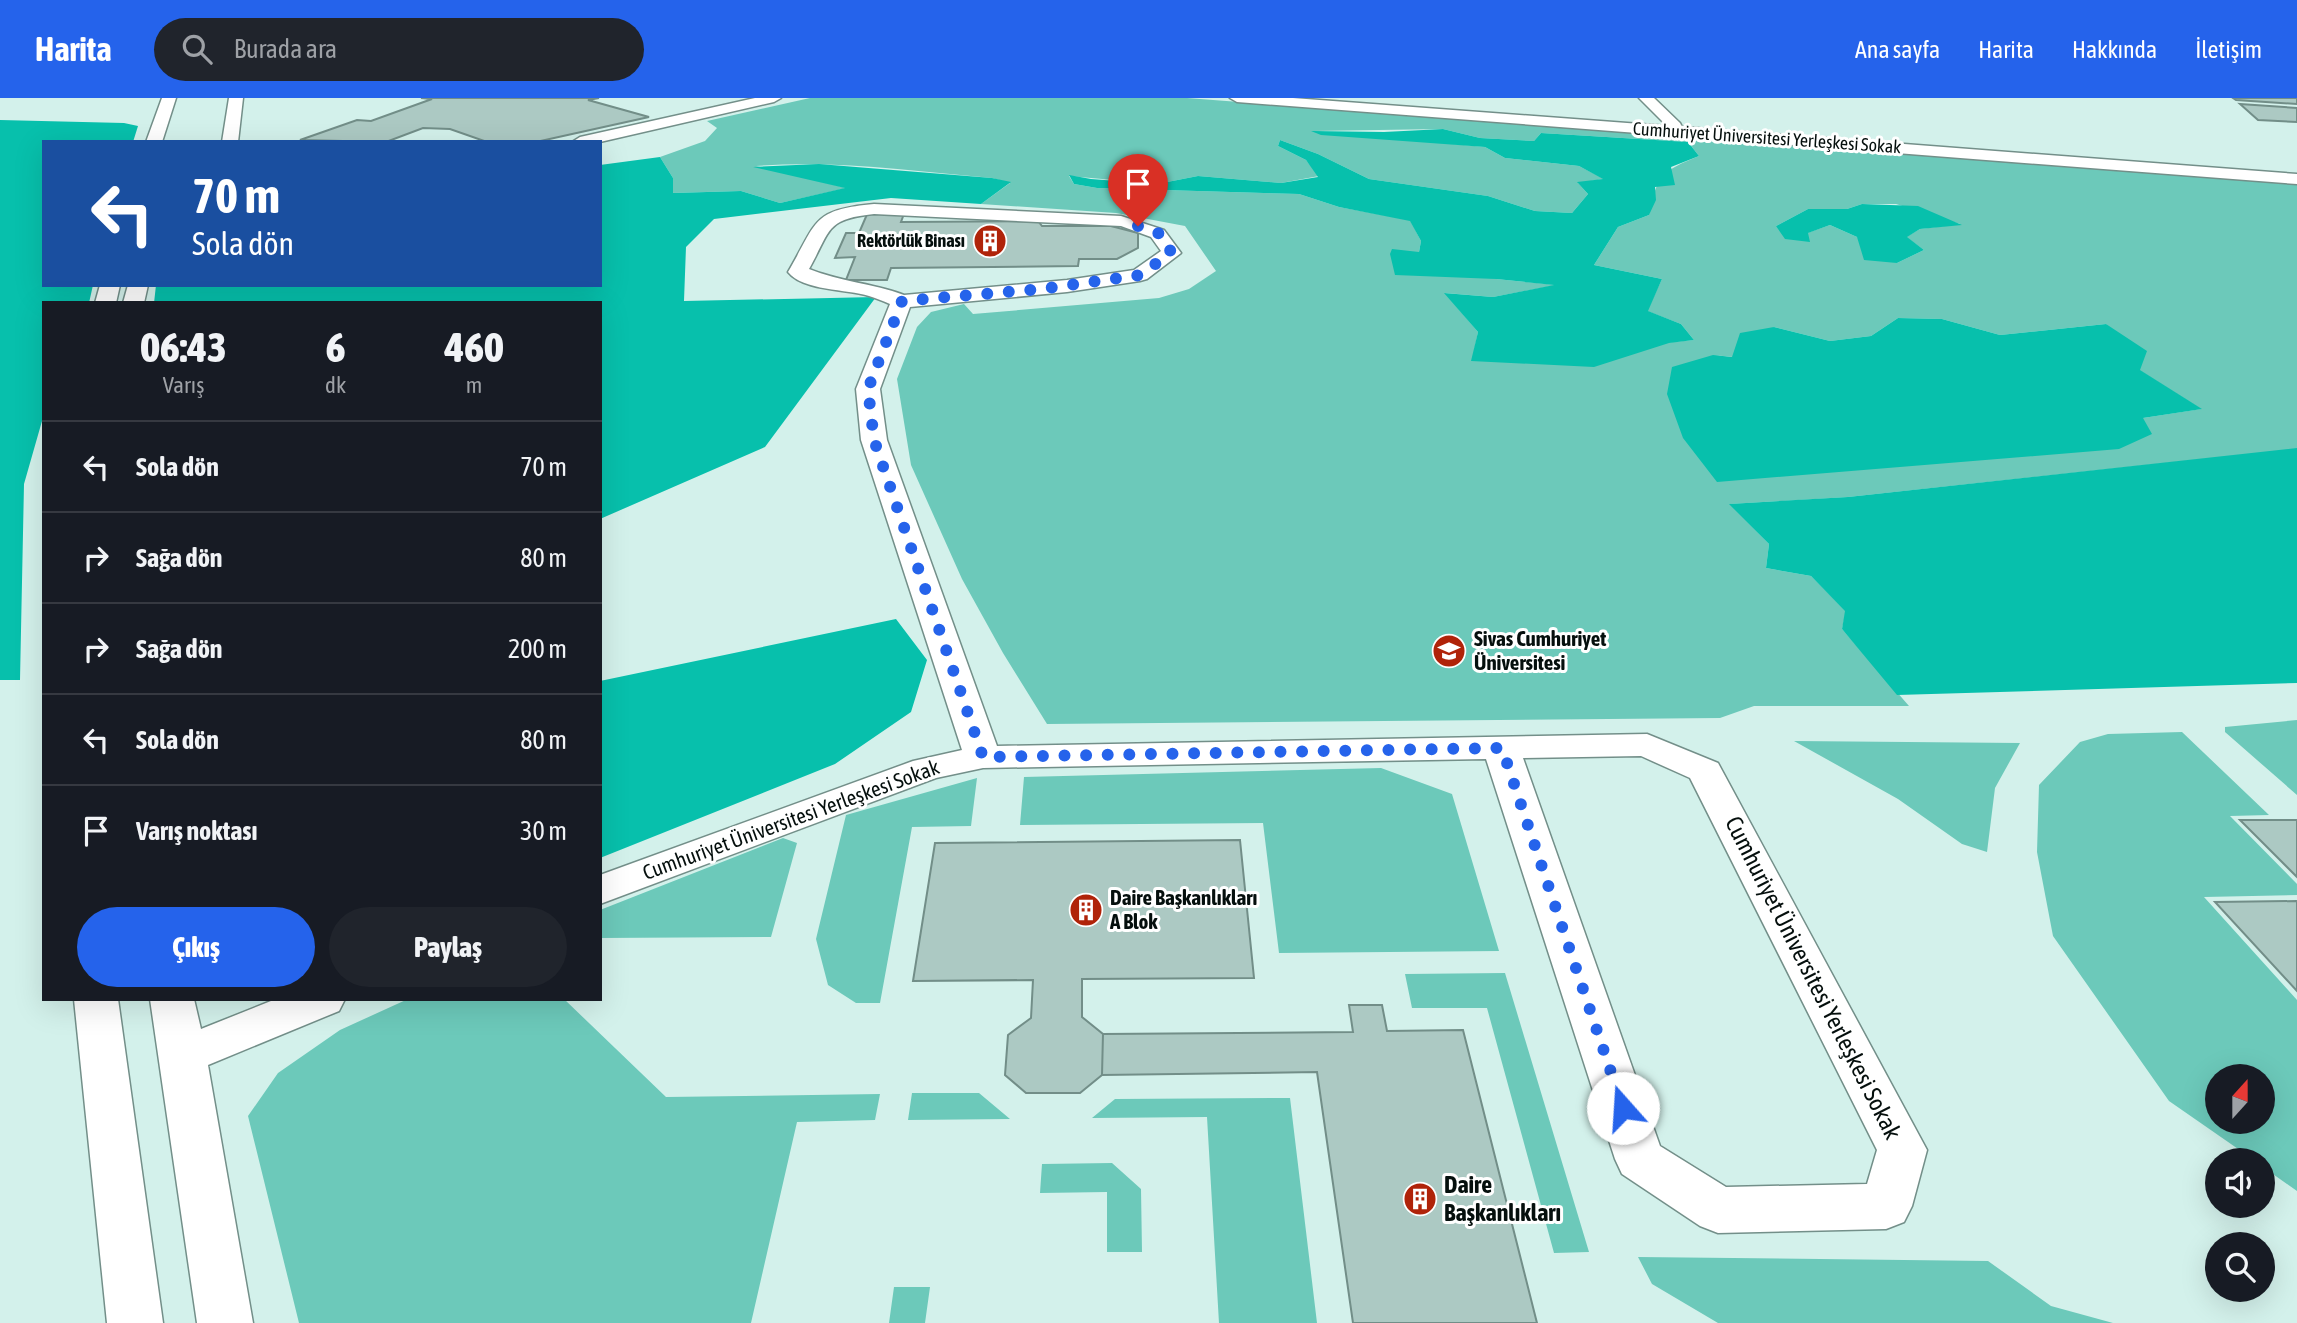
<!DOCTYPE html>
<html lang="tr">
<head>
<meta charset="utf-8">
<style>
	body { margin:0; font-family:"Asap Condensed",sans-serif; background:#20242c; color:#f1f3f6; height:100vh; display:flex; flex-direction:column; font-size:26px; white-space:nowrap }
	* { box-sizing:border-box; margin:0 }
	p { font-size:23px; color:#9ea1a6 }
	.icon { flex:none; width:38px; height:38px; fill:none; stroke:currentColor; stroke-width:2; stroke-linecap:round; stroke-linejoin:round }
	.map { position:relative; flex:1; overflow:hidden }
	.details { position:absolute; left:42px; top:203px; width:560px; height:700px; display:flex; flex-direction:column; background:#171b24; border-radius:0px; box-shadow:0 7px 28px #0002 }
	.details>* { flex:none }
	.banner { position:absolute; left:42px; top:42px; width:560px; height:147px; border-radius:0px; box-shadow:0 7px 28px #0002; background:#1a4fa0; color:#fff; overflow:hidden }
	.needle { width:46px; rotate:21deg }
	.tools { position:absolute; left:2205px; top:966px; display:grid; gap:14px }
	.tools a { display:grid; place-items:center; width:70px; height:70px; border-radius:50%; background:#171b24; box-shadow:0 7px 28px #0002; font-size:35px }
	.pin { position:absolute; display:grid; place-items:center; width:60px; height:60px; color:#fff; margin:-72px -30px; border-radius:50% 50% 50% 0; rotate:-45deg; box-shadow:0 0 7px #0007 }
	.pin .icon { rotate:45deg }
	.me { position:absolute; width:77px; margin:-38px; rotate:341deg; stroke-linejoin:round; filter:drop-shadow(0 0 5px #0008) }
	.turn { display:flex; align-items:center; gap:24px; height:147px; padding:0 35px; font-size:32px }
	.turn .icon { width:91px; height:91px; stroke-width:2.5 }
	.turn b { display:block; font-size:49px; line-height:60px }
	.eta { display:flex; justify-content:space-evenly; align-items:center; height:119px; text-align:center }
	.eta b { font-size:42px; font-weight:800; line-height:49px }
	.button { display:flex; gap:14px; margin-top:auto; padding:14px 35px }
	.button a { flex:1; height:80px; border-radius:42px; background:#2563eb; color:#fff; font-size:28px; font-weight:800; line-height:80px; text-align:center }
	.button a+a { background:#20242c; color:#f1f3f6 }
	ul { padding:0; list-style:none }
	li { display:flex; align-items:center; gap:21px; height:91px; padding:0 35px; border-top:2px solid #363941 }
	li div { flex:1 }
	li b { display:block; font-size:26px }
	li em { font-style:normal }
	header { display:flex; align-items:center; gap:42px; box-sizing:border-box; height:98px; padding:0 35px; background:#2563eb; color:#fff }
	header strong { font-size:33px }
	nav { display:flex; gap:38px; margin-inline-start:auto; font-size:24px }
	.search { width:490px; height:63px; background:#20242c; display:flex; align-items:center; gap:18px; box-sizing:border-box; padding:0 24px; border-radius:38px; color:#9ea1a6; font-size:26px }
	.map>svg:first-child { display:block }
	.green { fill:#6cc9ba; fill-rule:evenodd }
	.forest { fill:#07c0ac }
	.building { fill:#acc9c3; stroke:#728e88; stroke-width:2 }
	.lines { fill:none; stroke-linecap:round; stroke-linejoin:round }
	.street-casing { stroke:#738f89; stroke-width:3 }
	.street { fill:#fff; fill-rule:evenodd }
	.route { stroke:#2563eb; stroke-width:12; stroke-dasharray:0 21.6 }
	.labels { text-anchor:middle; stroke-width:6; stroke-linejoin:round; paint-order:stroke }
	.far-street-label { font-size:18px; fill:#050f0d; stroke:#fff }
	.far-poi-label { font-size:18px; font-weight:bold; fill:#050f0d; stroke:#fff; text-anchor:end }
	.poi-label { font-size:21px; font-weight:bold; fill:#050f0d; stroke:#fff; text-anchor:start }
	.street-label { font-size:21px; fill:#050f0d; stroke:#fff }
	.near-street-label { font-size:24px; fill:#050f0d; stroke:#fff }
	.near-poi-label { font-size:24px; font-weight:bold; fill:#050f0d; stroke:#fff; text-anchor:start }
</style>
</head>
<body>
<header>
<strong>Harita</strong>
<div class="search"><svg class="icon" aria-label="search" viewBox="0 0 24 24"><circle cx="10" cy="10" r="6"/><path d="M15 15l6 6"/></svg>Burada ara</div>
<nav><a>Ana sayfa</a><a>Harita</a><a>Hakkında</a><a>İletişim</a></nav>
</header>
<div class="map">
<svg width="2297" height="1225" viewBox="0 0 2297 1225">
	<rect width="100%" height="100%" fill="#d3f1eb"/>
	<path class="green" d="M810 0H1187L2297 86V351L1848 399 1730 406 1769 446 1766 470 1811 478 1846 513 1842 531 1909 608H1754L1720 620 1047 626 1003 555 962 481 911 367 897 281 917 229 931 214 964 206 973 216 1159 200 1189 191 1216 173 1185 128 1116 115 981 106 1010 85 992 80C913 73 834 62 756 68L847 90 780 105 741 93 672 95 673 80 660 59 705 43 717 30 707 23ZM1443 31 1480 40 1534 43 1541 35 1688 44 1699 58C1662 73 1657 77 1649 117L1618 129 1594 167 1662 181 1647 213 1681 226 1694 242 1472 263 1478 234 1445 195 1493 199 1557 187 1496 181 1419 154 1421 143 1410 122 1339 109 1299 96 1097 90 1074 86 1069 78 1157 86 1198 78 1281 85 1319 78 1306 62 1278 48 1280 42 1318 56 1369 81 1488 98 1535 113 1572 115 1588 96 1578 85 1604 81 1579 68 1505 60 1485 49 1314 33ZM1862 106H1896L1960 126 1920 131 1906 139 1924 152 1897 165 1857 139 1830 127 1807 135 1776 128 1808 111H1847ZM1898 220 1942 221 2000 237 2106 226 2139 272 2201 311 2143 320 1713 257 1733 259 1774 229 1830 243 1871 238Z
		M2297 622V697L2225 634V629Z
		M2182 634 2269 717 2230 718 2297 786V797L2204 799 2297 902V1093L2263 1069V1062H2254L2169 1003 2053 838 2037 754 2039 687 2080 644 2108 636ZM2217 978H2263V1024H2217Z
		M1794 643 2020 645 1995 690 1987 754 1962 746 1898 701Z
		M1381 670 1452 696 1499 853 1279 855 1263 725 1020 727 1024 679Z
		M977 680 971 728 912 729 880 905H856L828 887 816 841 846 717Z
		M783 740 797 745 771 839 600 840V812Z
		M1505 875 1589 1154 1554 1155 1487 910H1412L1405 876Z
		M408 901H564L666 999 880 996 875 1022 797 1024 751 1225H299L248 1018 278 975 340 932Z
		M912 995H979L1010 1021 908 1022Z
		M1290 1000 1317 1225H1219L1207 1019 1092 1020 1115 1001Z
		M1112 1065 1141 1091 1142 1154H1107V1094L1040 1095 1042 1066Z
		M1638 1159 1988 1163 2051 1208 2113 1225H1718L1652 1186Z
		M894 1189H930L925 1225H889Z"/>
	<path class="forest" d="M0 22 124 25 138 28 133 44H44V187H93L89 205H44V316L24 386 20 582H0Z
		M1443 31 1480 40 1534 43 1541 35 1688 44 1699 58 1671 69 1675 87 1655 89 1656 102 1649 117 1618 129 1594 167 1662 181 1648 213 1681 226 1694 242 1669 245 1594 269 1471 263 1478 234 1444 195 1493 199 1554 187 1496 181 1395 177 1390 156 1392 151 1419 154 1421 143 1410 123 1339 109 1299 96 1097 90 1074 86 1069 77 1091 81 1157 86 1198 78 1281 85 1318 79 1306 62 1278 48 1280 42 1318 56 1369 81 1488 98 1535 113 1572 115 1588 96 1577 84 1603 81 1579 68 1505 60 1485 49 1321 37 1311 33 1384 34Z
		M660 59 673 80V95L741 93 780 105 845 90 753 69 819 66 992 80 1011 84 981 106 891 100 714 121 686 149 684 203 876 199 765 349 600 421V205H154L156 187H600V67Z
		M1862 106 1918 108 1962 127 1920 131 1907 139 1924 152 1897 165 1864 162 1857 139 1830 127 1808 135 1810 144 1785 141 1776 128 1808 111H1847Z
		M1898 220 1942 221 2000 237 2106 226 2147 253 2140 272 2202 311 2143 320 2152 336 2119 351 1717 384 1683 340 1667 296 1672 269 1713 257 1732 259 1740 235 1774 229 1830 243 1871 238Z
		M2297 350V585L1897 597 1842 531 1845 513 1811 478 1766 470 1769 446 1729 406 1848 399Z
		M896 521 927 562 911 614 835 666 600 760V583Z"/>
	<path class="building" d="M421 0H599L588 2 649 19 536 44H487L450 31 423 30 386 44 300 42 357 22 371 23 432 1Z
		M2233 0H2297V6L2236 2Z
		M2240 6 2297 10V24L2258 22Z
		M905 113 901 124 1038 123 1042 128H1111L1138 135V150L1117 161H1079L1078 168 891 170 887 182H846L855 159 835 160 846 135H859L868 114Z
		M2240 722H2297V779Z
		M1240 742 1254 880 1082 881V919L1103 936 1102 977 1080 995H1026L1005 977 1008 937 1031 920 1033 882 913 883 935 745Z
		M2297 803V893L2215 804Z
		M1349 907H1382L1387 933 1463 932 1537 1225H1353L1317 974 1102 977 1103 936 1353 934Z"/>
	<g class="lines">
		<defs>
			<path id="street" d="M162 0H176L162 44H146Z
				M229 0H243L238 44H222Z
				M755 0H781L774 4 600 44H572L580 39Z
				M1230 0H1293L1667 28 1639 0H1654L1680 25 1682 29 2297 76V86L1237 4Z
				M874 106 1121 118 1164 132 1181 155 1147 181 1140 183 1067 194 910 209 880 291 887 342 997 648 1647 636 1718 665 1927 1052 1912 1108 1904 1124 1886 1131 1718 1135 1700 1128 1622 1076 1615 1061 1486 661 983 670 936 680 600 806V777L913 663 962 652 861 342 856 291 890 206C883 203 876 200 869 198 847 191 803 193 788 174 818 123 811 112 874 106ZM874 116 1121 128 1151 139 1161 153 1134 172 1067 182 904 197C873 185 840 184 809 171 831 132 825 121 874 116ZM1641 658 1690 680 1877 1052 1867 1086 1726 1089 1660 1048 1523 660Z
				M100 187H120L116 205H95Z
				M128 187H148L144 205H123Z
				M74 901H118L163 1225H107Z
				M150 901H194L201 931 276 901H345L339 913 208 967 253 1225H197Z"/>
		</defs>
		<use href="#street" class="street-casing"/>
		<use href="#street" class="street"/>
	</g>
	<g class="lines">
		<path class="route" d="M1138 128C1157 132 1165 136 1171 155L1140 177 1041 191 902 203 868 291 874 342 983 659 1502 650 1623 1010"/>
	</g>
	<defs>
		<symbol id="building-disc" viewBox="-11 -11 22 22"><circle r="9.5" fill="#b02309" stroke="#fff"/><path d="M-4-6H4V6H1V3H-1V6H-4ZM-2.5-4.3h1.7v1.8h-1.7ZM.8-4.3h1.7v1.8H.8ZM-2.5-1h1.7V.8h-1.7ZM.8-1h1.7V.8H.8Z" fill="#fff"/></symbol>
		<symbol id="university-disc" viewBox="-11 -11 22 22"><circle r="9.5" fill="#b02309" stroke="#fff"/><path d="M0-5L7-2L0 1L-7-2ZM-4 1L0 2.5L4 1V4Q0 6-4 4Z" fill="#fff"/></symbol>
	</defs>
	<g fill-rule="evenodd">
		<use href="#building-disc" x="971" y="124" width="38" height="38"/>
		<use href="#university-disc" x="1430" y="534" width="38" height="38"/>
		<use href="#building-disc" x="1067" y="793" width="38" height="38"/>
		<use href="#building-disc" x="1401" y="1082" width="38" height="38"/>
	</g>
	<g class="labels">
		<g class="far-street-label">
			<text transform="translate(1767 40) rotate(4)" y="6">Cumhuriyet Üniversitesi Yerleşkesi Sokak</text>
		</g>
		<g class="far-poi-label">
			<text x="965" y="149">Rektörlük Binası</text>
		</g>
		<g class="poi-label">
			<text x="1474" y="548">Sivas Cumhuriyet<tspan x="1474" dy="24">Üniversitesi</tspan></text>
			<text x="1110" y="807">Daire Başkanlıkları<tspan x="1110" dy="24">A Blok</tspan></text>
		</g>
		<g class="street-label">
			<text transform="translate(791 722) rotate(-20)" y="7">Cumhuriyet Üniversitesi Yerleşkesi Sokak</text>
		</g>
		<g class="near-street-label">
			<text transform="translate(1813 880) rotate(63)" y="8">Cumhuriyet Üniversitesi Yerleşkesi Sokak</text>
		</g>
		<g class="near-poi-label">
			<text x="1444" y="1095">Daire<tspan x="1444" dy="28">Başkanlıkları</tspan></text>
		</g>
	</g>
</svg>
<div class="tools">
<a><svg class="needle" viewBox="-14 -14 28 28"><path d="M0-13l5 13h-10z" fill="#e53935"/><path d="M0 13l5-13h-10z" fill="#9ea1a6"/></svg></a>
<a><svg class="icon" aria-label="sound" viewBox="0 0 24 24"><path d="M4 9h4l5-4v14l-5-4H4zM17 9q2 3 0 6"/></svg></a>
<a><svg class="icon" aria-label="search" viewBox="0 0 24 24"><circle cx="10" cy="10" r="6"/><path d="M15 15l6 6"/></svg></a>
</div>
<div class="pin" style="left:1138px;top:128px;background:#d93025"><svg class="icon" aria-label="arrive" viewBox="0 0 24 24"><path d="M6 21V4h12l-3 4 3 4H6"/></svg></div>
<svg class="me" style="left:1623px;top:1010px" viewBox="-20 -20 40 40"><circle r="19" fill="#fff"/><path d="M0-13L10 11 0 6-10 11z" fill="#2563eb"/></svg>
<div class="banner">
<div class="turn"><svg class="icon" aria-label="left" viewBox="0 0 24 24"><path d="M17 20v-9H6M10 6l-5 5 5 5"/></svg><div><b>70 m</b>Sola dön</div></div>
</div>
<section class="details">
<div class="eta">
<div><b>06:43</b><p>Varış</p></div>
<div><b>6</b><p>dk</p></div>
<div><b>460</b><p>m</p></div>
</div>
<ul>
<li><svg class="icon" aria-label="left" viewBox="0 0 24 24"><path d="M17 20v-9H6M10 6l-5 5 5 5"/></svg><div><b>Sola dön</b></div><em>70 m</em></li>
<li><svg class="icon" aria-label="right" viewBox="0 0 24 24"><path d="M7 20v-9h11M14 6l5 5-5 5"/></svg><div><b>Sağa dön</b></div><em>80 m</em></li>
<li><svg class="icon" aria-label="right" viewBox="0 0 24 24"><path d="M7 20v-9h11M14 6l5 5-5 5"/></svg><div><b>Sağa dön</b></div><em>200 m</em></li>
<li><svg class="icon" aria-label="left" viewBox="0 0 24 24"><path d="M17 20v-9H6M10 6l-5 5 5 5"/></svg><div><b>Sola dön</b></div><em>80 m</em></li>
<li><svg class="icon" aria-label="arrive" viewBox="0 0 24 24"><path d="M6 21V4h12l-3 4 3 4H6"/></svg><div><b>Varış noktası</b></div><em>30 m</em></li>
</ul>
<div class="button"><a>Çıkış</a><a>Paylaş</a></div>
</section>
</div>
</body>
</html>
